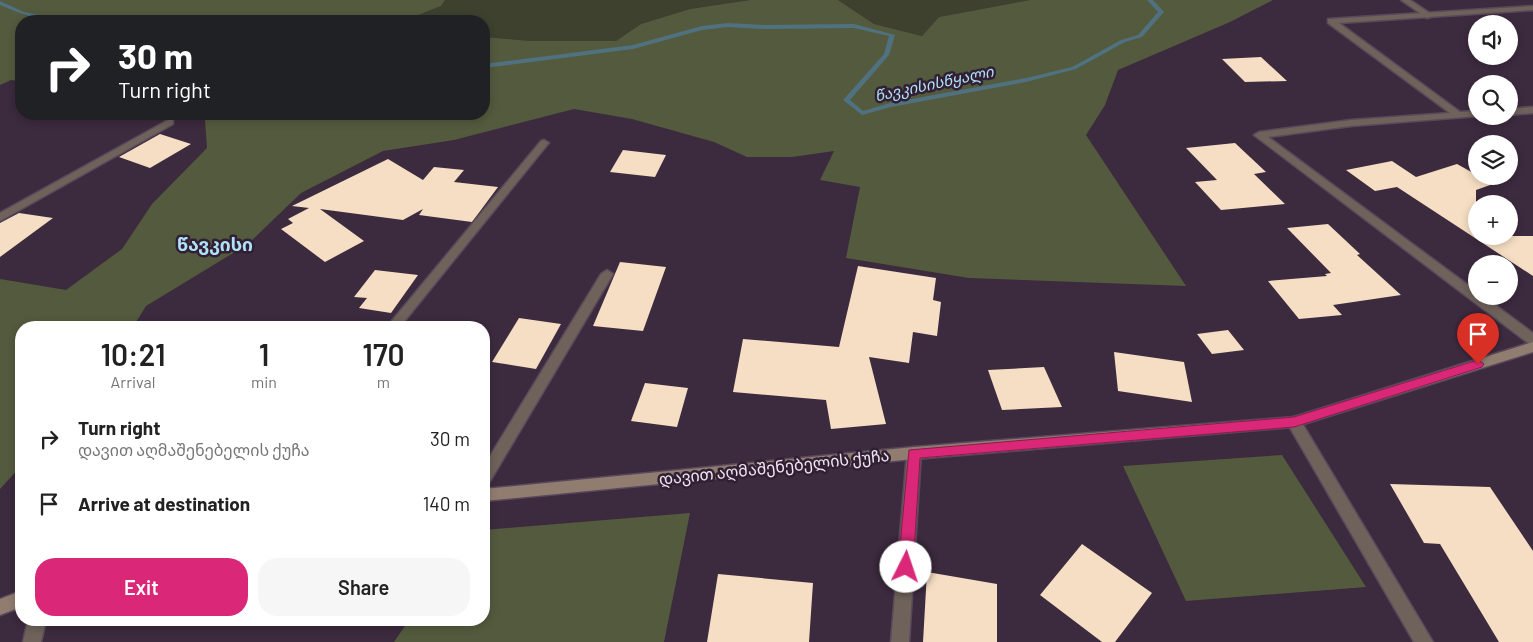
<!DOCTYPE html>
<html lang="en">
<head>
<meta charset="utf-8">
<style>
	body { margin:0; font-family:Barlow,"Noto Sans Georgian",sans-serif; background:#f6f6f6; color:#222; height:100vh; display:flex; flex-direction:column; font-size:19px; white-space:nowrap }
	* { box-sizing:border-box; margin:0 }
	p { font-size:16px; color:#767676 }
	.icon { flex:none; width:28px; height:28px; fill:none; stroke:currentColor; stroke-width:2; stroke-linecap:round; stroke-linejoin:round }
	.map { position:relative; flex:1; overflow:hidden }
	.sheet { position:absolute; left:15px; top:321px; width:475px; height:305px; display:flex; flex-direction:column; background:#fff; border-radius:20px; box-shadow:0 2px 8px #0003 }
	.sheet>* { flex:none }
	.top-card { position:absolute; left:15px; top:15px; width:475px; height:105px; border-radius:20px; box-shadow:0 2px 8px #0003; background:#202124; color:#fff; overflow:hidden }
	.controls { position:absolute; left:1468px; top:15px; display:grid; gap:10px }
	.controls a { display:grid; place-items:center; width:50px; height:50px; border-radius:50%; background:#fff; box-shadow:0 2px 8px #0003; font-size:25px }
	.pin { position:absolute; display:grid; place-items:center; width:42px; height:42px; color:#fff; margin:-51px -21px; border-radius:50% 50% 50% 0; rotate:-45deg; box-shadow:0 0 5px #0007 }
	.pin .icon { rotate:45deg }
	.me { position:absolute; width:55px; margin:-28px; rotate:4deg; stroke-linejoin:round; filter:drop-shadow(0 0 4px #0008) }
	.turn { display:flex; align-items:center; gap:18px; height:105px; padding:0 20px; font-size:22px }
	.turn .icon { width:65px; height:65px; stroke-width:2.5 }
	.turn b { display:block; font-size:35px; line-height:42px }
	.eta { display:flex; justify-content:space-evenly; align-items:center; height:85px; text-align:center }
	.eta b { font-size:30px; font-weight:600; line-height:35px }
	.primary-button { display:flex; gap:10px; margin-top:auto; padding:10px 20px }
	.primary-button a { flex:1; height:58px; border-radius:20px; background:#db2777; color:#fff; font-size:20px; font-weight:600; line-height:58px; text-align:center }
	.primary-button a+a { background:#f6f6f6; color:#222 }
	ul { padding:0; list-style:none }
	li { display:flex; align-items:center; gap:15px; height:65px; padding:0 20px }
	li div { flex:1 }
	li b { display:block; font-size:19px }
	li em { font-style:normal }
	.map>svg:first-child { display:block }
	.green { fill:#3d412e }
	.forest { fill:#545a3e }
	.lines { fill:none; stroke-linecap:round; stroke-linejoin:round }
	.stream { fill:#50717f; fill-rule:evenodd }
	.building { fill:#f5dec3 }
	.lane-casing { stroke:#59485b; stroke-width:3 }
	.street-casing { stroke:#59485b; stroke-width:3 }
	.secondary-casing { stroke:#59485b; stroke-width:3 }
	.lane { fill:#6e625a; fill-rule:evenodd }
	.street { fill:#6e625a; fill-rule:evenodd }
	.secondary { fill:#907d70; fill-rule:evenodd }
	.route { fill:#db2777; stroke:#8e194d }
	.labels { text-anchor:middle; stroke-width:5; stroke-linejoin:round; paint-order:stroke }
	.far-water-label { font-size:15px; font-style:italic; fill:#b1e2f8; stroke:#312034 }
	.street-label { font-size:16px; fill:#f1e5f2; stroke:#312034 }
	.neighbourhood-label { font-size:18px; font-weight:bold; fill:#afe1f7; stroke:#312034 }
</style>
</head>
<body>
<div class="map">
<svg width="1533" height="642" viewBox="0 0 1533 642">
	<rect width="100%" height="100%" fill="#3c2a3e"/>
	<path class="green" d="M445 0H750L690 9 641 24 616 41H530L484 37V21H403L441 6Z
		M838 0H1030L939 17 922 36 874 24Z"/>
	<path class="forest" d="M0 0H445L441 6 403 21H21V81L11 80 0 85Z
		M750 0H838L874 24 922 36 939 17 1030 0H1273L1230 22 1118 70 1105 105 1086 135 1186 286 969 278 846 258 860 187 820 180 834 151 792 157H747L714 142 632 119 574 109 454 140 383 151 301 193 248 244 146 306 133 327 21 328V466L0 489V279L66 290 122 249 152 204 207 148 205 120 180 114H484V37L530 41H616L641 24 690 9Z
		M1282 455 1366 587 1186 601 1123 466Z
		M690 513 664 642H394L409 620H484V530Z"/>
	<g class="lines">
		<path class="stream" d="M1147 0H1153L1164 12 1142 37 1125 42 1076 69 1026 82 891 107 862 115 843 100 884 54 889 36 854 28 766 29 728 27 702 30 633 49 484 68V64L633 45 702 26 728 23 766 25 854 24 895 35 889 55 850 100 863 111 890 103 1026 78 1072 67 1121 40 1138 35 1158 12Z
			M0 1 24 12 69 21C45 23 21 14 0 5Z"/>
	</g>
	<path class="building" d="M1261 57 1287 81 1245 82 1222 59Z
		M160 134 191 144 150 168 119 157Z
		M1235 143 1266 172 1254 174 1285 204 1221 210 1195 182 1217 180 1186 148Z
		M623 150 666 155 655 177 610 172Z
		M388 159 423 180 434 167 464 170 454 182 498 187 472 222 419 215 423 209 403 220 320 209 364 241 325 262 281 229 293 223 288 219 309 208 292 206Z
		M1392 161 1416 177 1457 164 1493 184 1476 190V236H1533V276L1397 187 1375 191 1346 170Z
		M19 213 53 218 0 257V223Z
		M1328 224 1360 254 1357 255 1401 295 1333 305 1342 315 1299 319 1268 281 1327 276 1325 274 1331 273 1287 228Z
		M620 262 666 267 643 331 593 326Z
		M858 266 936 278 933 300 941 302 937 336 913 332 909 363 869 357 886 424 831 429 826 400 733 392 743 339 839 347Z
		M375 270 418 275 391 313 359 308 367 298 354 297Z
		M519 318 561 324 536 369 492 362Z
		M1228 330 1244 350 1212 354 1197 334Z
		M1114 352 1184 362 1192 402 1118 391Z
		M1044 367 1062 407 1002 410 988 370Z
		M645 383 688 388 677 427 631 421Z
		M1390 484 1490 487 1533 551V642H1499L1440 544 1424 543Z
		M1082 544 1152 593 1115 642H1102L1040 595Z
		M927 572 997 584V642H923Z
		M718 574 813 583 809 642H707Z"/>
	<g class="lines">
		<defs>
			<path id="lane" d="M1401 0H1410L1434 16 1427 18Z
				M170 119 173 120V124L0 221V213Z
				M544 140 549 143 547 145 399 328H386L541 141Z
				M607 270 613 274 489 483 484 485V466L601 274Z"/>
			<path id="street" d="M1533 6V10L1339 23 1460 112 1476 111V116H1478L1351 126 1268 137 1476 291V296H1483L1533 333V345L1528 343 1254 135 1259 132 1351 120 1450 113 1328 23V19Z
				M1533 107V113L1509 115V109Z
				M1294 417 1299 418 1433 642H1414L1289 426 1287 422 1289 418Z
				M914 447 919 449 921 453 909 642H891L907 453 909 449Z
				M28 620H46L41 642H23Z"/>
			<path id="secondary" d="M1533 342V352L1294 427 914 459 484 501V489L914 447 1294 417Z
				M21 591V607L0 615V599Z"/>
		</defs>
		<use href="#lane" class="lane-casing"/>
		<use href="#street" class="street-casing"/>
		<use href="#secondary" class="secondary-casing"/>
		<use href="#lane" class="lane"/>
		<use href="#street" class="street"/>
		<use href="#secondary" class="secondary"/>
	</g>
	<path class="route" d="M1478 360 1484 364 1482 367 1294 427 920 458 913 567 911 571 906 573 901 571 898 567 909 450 1294 417Z"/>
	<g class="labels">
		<g class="far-water-label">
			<text transform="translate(934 84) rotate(-12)" y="5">წავკისისწყალი</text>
		</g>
		<g class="street-label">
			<text transform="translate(774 467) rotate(-6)" y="6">დავით აღმაშენებელის ქუჩა</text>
		</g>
		<g class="neighbourhood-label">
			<text x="215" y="251">წავკისი</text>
		</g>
	</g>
</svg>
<div class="controls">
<a><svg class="icon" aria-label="sound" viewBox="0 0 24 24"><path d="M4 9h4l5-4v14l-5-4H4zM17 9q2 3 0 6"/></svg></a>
<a><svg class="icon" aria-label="search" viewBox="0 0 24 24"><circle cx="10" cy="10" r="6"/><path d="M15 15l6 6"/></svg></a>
<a><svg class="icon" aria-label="layers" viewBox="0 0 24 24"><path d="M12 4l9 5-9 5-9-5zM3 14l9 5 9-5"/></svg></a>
<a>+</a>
<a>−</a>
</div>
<div class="pin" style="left:1478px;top:364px;background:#d93025"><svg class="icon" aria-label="arrive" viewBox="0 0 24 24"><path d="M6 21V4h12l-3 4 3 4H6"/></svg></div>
<svg class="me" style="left:906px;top:567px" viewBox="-20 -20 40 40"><circle r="19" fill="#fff"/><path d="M0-13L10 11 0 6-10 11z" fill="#db2777"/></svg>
<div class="top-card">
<div class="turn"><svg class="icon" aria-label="right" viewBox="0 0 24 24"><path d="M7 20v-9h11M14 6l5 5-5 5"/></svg><div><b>30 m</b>Turn right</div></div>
</div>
<section class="sheet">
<div class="eta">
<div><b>10:21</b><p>Arrival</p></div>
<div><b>1</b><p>min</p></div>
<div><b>170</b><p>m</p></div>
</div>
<ul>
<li><svg class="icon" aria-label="right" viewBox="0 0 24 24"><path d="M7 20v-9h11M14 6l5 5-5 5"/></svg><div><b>Turn right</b><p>დავით აღმაშენებელის ქუჩა</p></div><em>30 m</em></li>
<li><svg class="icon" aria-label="arrive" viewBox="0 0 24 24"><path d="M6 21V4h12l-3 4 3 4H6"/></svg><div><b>Arrive at destination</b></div><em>140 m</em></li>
</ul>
<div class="primary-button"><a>Exit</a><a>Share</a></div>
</section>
</div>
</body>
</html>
